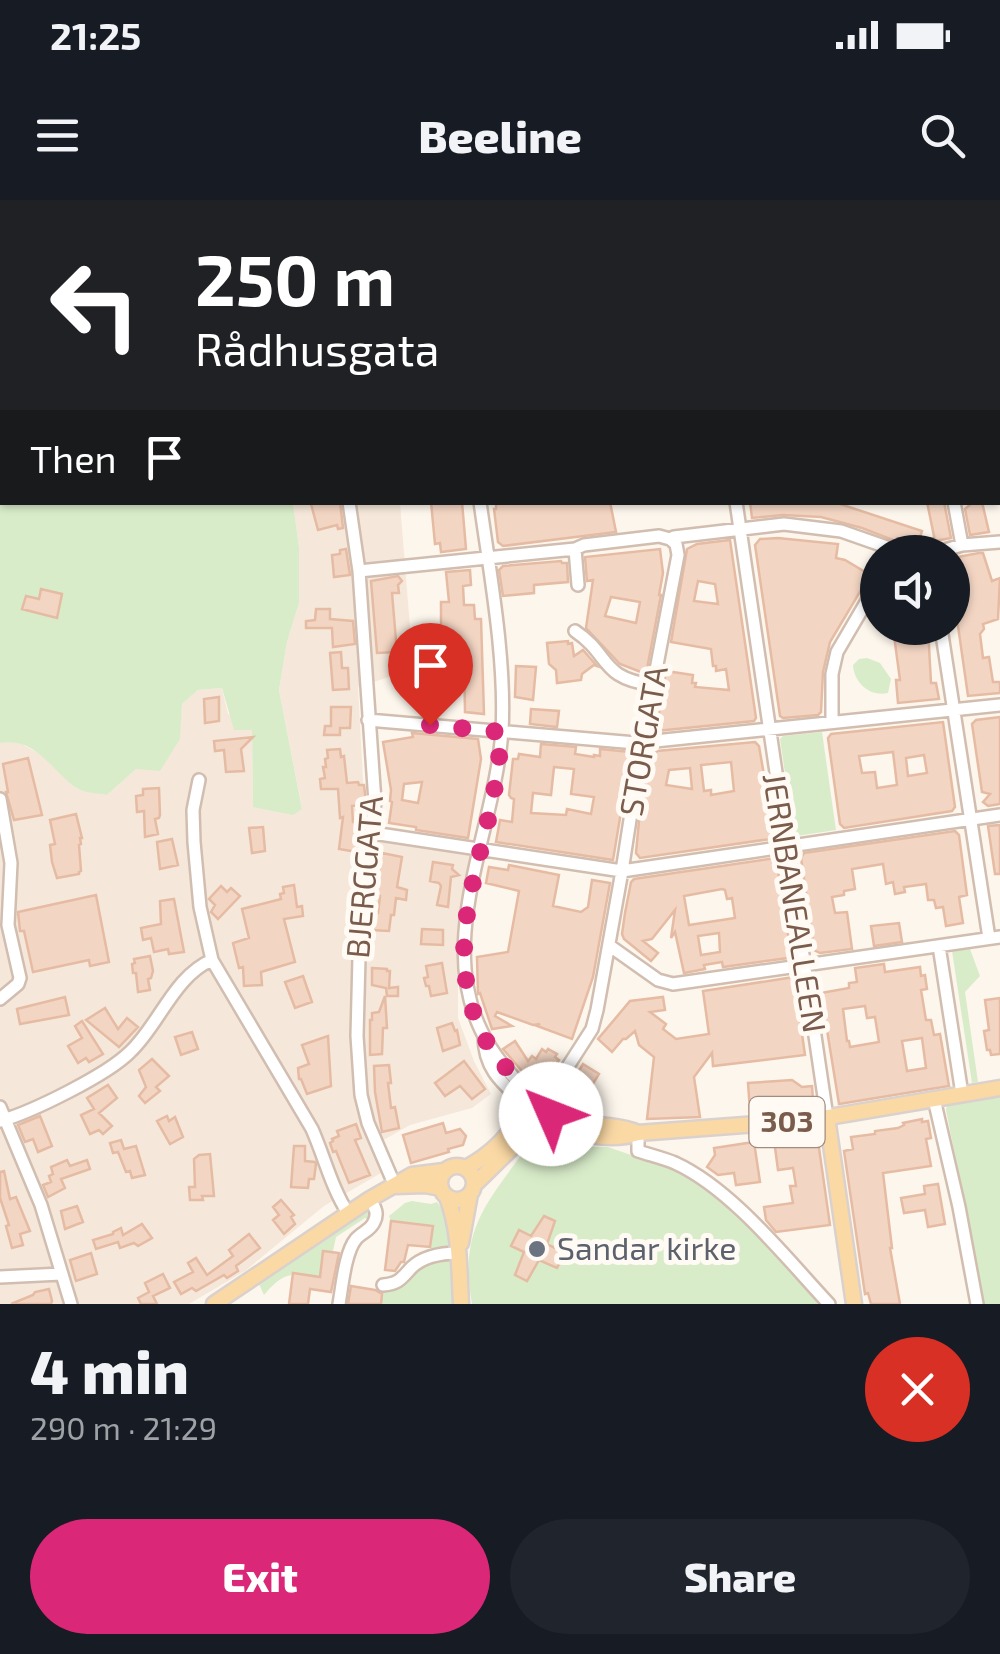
<!DOCTYPE html>
<html lang="en">
<head>
<meta charset="utf-8">
<style>
	body { margin:0; font-family:"Exo 2",sans-serif; background:#20242c; color:#f1f3f6; height:100vh; display:flex; flex-direction:column; font-size:38px; white-space:nowrap }
	* { box-sizing:border-box; margin:0 }
	p { font-size:32px; color:#9ea1a6 }
	.icon { flex:none; width:55px; height:55px; fill:none; stroke:currentColor; stroke-width:2; stroke-linecap:round; stroke-linejoin:round }
	.map { position:relative; height:1104px; overflow:hidden }
	.details { display:flex; flex-direction:column; background:#171b24; flex:1 }
	.details>* { flex:none }
	.guide { position:absolute; left:0px; top:0px; width:1000px; height:305px; box-shadow:0 2px 8px #0004; background:#202124; color:#fff; overflow:hidden }
	.fabs { position:absolute; left:860px; top:335px; display:grid; gap:20px }
	.fabs a { display:grid; place-items:center; width:110px; height:110px; border-radius:50%; background:#171b24; box-shadow:0 2px 8px #0004; font-size:50px }
	.pin { position:absolute; display:grid; place-items:center; width:85px; height:85px; color:#fff; margin:-102px -42px; border-radius:50% 50% 50% 0; rotate:-45deg; box-shadow:0 0 10px #0007 }
	.pin .icon { rotate:45deg }
	.me { position:absolute; width:110px; margin:-55px; rotate:314deg; stroke-linejoin:round; filter:drop-shadow(0 0 8px #0008) }
	.turn { display:flex; align-items:center; gap:35px; height:210px; padding:0 30px; font-size:45px }
	.turn .icon { width:130px; height:130px; stroke-width:2.5 }
	.turn b { display:block; font-size:70px; line-height:85px }
	.then { display:flex; align-items:center; height:95px; padding:0 30px; background:#0003; gap:20px; font-size:38px }
	.round { display:grid; place-items:center; flex:none; width:105px; height:105px; border-radius:52px; background:#20242c }
	.overview { display:flex; align-items:center; justify-content:space-between; height:170px; padding:0 30px }
	h1 { font-size:60px; font-weight:800; line-height:75px }
	.primary-button { display:flex; gap:20px; margin-top:auto; padding:20px 30px }
	.primary-button a { flex:1; height:115px; border-radius:60px; background:#db2777; color:#fff; font-size:40px; font-weight:800; line-height:115px; text-align:center }
	.primary-button a+a { background:#20242c; color:#f1f3f6 }
	.status { display:flex; justify-content:space-between; align-items:center; height:70px; padding:0 50px; background:#171b24; direction:ltr }
	.status svg { height:28px; fill:currentColor }
	header { display:flex; justify-content:space-between; align-items:center; height:130px; padding:0 30px; background:#171b24; font-size:45px; font-weight:800 }
	.map>svg:first-child { display:block }
	.residential { fill:#f5e8da }
	.green { fill:#d8ecc9 }
	.building { fill:#f3d5c3; stroke:#e6bba3; stroke-width:2.5; fill-rule:evenodd }
	.lines { fill:none; stroke-linecap:round; stroke-linejoin:round }
	.minor-casing { stroke:#d1beb0; stroke-width:16 }
	.major-casing { stroke:#dad1cd; stroke-width:19 }
	.minor { stroke:#fff; stroke-width:11 }
	.major { stroke:#fbd9a5; stroke-width:14 }
	.route { stroke:#db2777; stroke-width:18; stroke-dasharray:0 32.4 }
	.worship-dot { fill:#6b7280; stroke:#fffaf3; stroke-width:4 }
	.labels { text-anchor:middle; stroke-width:10; stroke-linejoin:round; paint-order:stroke }
	.shield { fill:#fffaf3; stroke:#a28b7f; stroke-width:2.5 }
	.shield-label { font-size:30px; font-weight:bold; fill:#7a5c4d }
	.street-label { font-size:32px; fill:#7a5c4d; stroke:#fffaf3 }
	.worship-label { font-size:32px; fill:#5b616d; stroke:#fffaf3; text-anchor:start }
</style>
</head>
<body>
<div class="status"><b>21:25</b><svg viewBox="0 0 49 12"><path d="M0 12V9h3v3zM5 12V6h3v6zM10 12V3h3v9zM15 12V0h3v12zM26 1h20v11H26zM47 4h2v5h-2z"/></svg></div>
<header><svg class="icon" aria-label="menu" viewBox="0 0 24 24"><path d="M4 6h16M4 12h16M4 18h16"/></svg>Beeline<svg class="icon" aria-label="search" viewBox="0 0 24 24"><circle cx="10" cy="10" r="6"/><path d="M15 15l6 6"/></svg></header>
<div class="map">
<svg width="1000" height="1104" viewBox="0 0 1000 1104">
	<rect width="100%" height="100%" fill="#fdf6ec"/>
	<path class="residential" d="M0 0H328L335 2H2V51L0 48Z
		M293 303H400L412 452 392 476 358 487 366 636 473 655 458 729V818L474 861 491 894 472 908 410 925 380 942 381 973 324 1006 245 1071 189 1104H0V543L14 540 44 556 78 589 107 595 136 569 179 539 182 504 198 490 222 488 228 514 252 530 253 606 302 608 279 490 287 442 299 403V347Z"/>
	<path class="green" d="M699 0H1000V168L998 169V2H699Z
		M0 48 2 51V302L293 303 299 347V403L287 442 279 490 302 609 293 615 253 607 252 530H234L222 488 198 490 182 504 180 539 160 571 136 569 107 595C97 593 83 593 75 587 50 569 36 537 0 543Z
		M867 458 880 463 891 479 888 493C870 497 854 483 853 465L859 459Z
		M822 532 836 630 797 636 794 634 780 539 783 536Z
		M970 749 980 776 965 792 978 882 972 883 952 751Z
		M1000 897V1104H984L946 910 947 906Z
		M547 935 586 947H608L668 968 697 982 722 999 821 1104H472C458 1027 489 1001 530 943L544 942Z
		M412 1001 431 1004 437 1002C454 1022 451 1077 453 1104H381L383 1085 435 1055 430 1047 432 1027 391 1021 389 1016 405 1003Z
		M363 1012H369L371 1019 365 1018 336 1037 333 1051H323L320 1077C289 1073 284 1072 264 1095L259 1084Z"/>
	<path class="building" d="M316 302H340L343 328 338 329 337 325 318 330 311 304Z
		M431 302H462L466 349 441 352 440 343 435 344Z
		M496 302H610L616 332 503 346 498 342 494 309H496Z
		M750 302H834L922 331 916 349 862 328 821 317 783 315 752 318Z
		M927 302H944L951 338 935 341Z
		M973 302H982L989 332 970 335 965 309Z
		M778 338 838 344 836 358 845 360 870 375 830 442 823 472 821 512 818 515 783 518 780 516 755 345 760 339Z
		M730 340 756 518 754 521 656 531 666 471 693 475 692 483H696L695 487 729 490 726 469 716 471V466H713L711 449 671 442 687 349 697 344ZM698 381 715 384 718 404 694 401Z
		M346 349 350 375 334 377 332 355 340 354V350Z
		M660 349 663 373 659 395H661L646 474 620 464 586 428 593 380 587 381 585 357ZM611 397 640 402 636 423 605 416Z
		M979 353H983L992 381 1000 378 998 419 983 424 984 429 980 434 983 458 989 457 993 482H1000V493L968 496 956 412 952 413V358Z
		M561 361 562 363H567L568 382 534 385V393L503 396 499 370 503 366Z
		M470 370 471 385 463 386 464 405H474L475 419H481L484 514 465 512 464 459 459 458V445L441 444V436H434V427H441V402H449L446 372Z
		M398 376 402 381 398 385 399 393H392L397 452 377 453 371 381Z
		M41 389 62 394 57 418 22 409 26 396 39 399Z
		M316 409H330V419L353 421 355 444 333 447 332 428H306V421L315 420Z
		M893 428H928L931 483H936L939 499 898 503 896 480H900Z
		M568 441V444L572 443 574 456 583 450 597 466 594 465 582 474 581 480 557 483 556 470 549 464 547 443Z
		M341 452 342 468H348L349 489 333 490 330 453Z
		M516 466 536 467 533 500 515 497Z
		M219 497V521L205 523 204 499Z
		M331 507H351L350 528H340V535H324L325 526H331Z
		M531 509 559 511 557 527 530 524Z
		M1000 517V604L988 606 983 602 990 594 982 592 972 524 976 520Z
		M943 522 955 607 952 611 844 628 840 624 828 538 831 534ZM893 552 897 585 877 588 875 572 862 573 859 556ZM924 555 927 573 908 576 906 558Z
		M412 533 478 539 481 559 468 638 416 630V627L389 623 392 602 390 601 391 590 383 542 413 537ZM422 582 418 603 402 600 404 584Z
		M253 537 241 549 244 571 226 572 224 550 215 551 214 541Z
		M755 542 759 546 774 634 770 639 640 658 636 653 639 621 645 582H648L653 555 657 551ZM731 562 734 591 711 595V590L704 591 701 565ZM690 568 692 589 666 585 669 570Z
		M541 544 576 547 575 554 594 557V555L600 556V549L631 552 613 660 496 642 500 620 512 622 514 599 511 598 509 595 513 559H518L519 554 540 557ZM554 567 574 569 571 594 594 597 591 614 567 609 566 615 531 613 533 593 551 595Z
		M340 549 341 557 344 556 347 583 358 582 359 585H364L366 602 363 605 352 606 353 622 356 623V626L360 627 357 652 339 649 343 617 340 618 338 589H321L320 579 325 578 323 567H326L325 559 328 558 327 550Z
		M28 558 42 615 14 620 6 592H8L3 564Z
		M159 588 160 615 159 618 155 619 158 634 145 637 144 611 137 612 136 596 143 595V589Z
		M76 614 82 638H80L81 644 79 645 81 671 79 672V674L57 678 52 662 50 645 55 644 50 620Z
		M1000 625V674H995L988 626Z
		M263 627 265 651 252 653 249 628Z
		M955 631 959 635 967 695 959 697 963 723 946 726 943 707 936 708 934 700H928L926 684 904 687 905 692 895 694 893 682 886 684 883 664 852 669 855 689 844 691V695L832 697 835 713 847 712 852 749 820 753 814 750 801 658 804 653Z
		M172 639 178 665 160 669 157 642Z
		M382 653 402 657 397 687 407 690 406 700 396 698 394 715H391L389 731 371 730 372 720H374L375 713H378L380 696 375 695Z
		M776 658 791 753 788 758 723 767 722 762 704 765 705 769 684 773 675 732 671 738 675 710 652 739 643 741 658 753 651 761 624 739 622 734 625 713 631 682 634 679ZM722 689 725 690 727 699 732 698 735 718 689 725 684 696ZM719 733 720 752 701 755 698 736Z
		M433 662 453 665 452 669 459 675 451 677 448 707 437 705 441 686 439 683 430 681Z
		M509 665 559 675 553 706 581 712 588 707 592 680 610 683 593 777 572 839 537 826 540 824 533 825 497 812 495 816 512 826 492 829 480 793 478 794 477 757 508 752 519 691 486 683 489 667 508 670Z
		M294 685 297 707 302 706 303 716 284 719 295 762 261 772 262 785 244 786 243 767 239 768 233 743 249 738 242 709 281 699 280 694 284 693 283 687Z
		M221 686 227 692 231 688 240 696 218 719 211 712 215 705 209 699Z
		M96 695 109 762 90 766 89 760 33 772 24 731H20L18 712Z
		M174 699 184 752 169 754 168 749 154 752 151 738 143 740 141 728 161 724 160 701Z
		M899 723 902 742 874 746 871 726Z
		M422 729 443 730V745L421 744Z
		M150 756 153 771 151 778 148 779 150 790 138 792 136 773H133L132 764 135 763 134 759Z
		M442 763 447 793 431 796 429 786H426L424 778 428 777 426 766Z
		M884 764 885 772 920 767 921 776 925 775 927 789 921 790 926 820H931L934 835 940 834 949 886 839 904 821 793 849 788V783L857 782 855 768ZM865 806 867 818 875 817 879 842 850 847 849 841H847L843 809ZM922 838 926 868 907 871 902 841Z
		M372 768 387 769V771H390L389 788 398 787V796H387L386 788 372 785Z
		M303 776 312 802 295 808 285 782Z
		M794 777 805 855 713 866 712 853 694 877 700 917 647 919 654 857 639 845 635 831 626 839H623L612 852 598 839 630 801 663 797 665 810 650 812 666 824 663 829 676 839 709 834 703 791Z
		M385 796 387 828H383L382 854 370 855V820H372V813L379 812Z
		M65 797 69 815 20 824 17 809Z
		M1000 798V854L991 855 990 850H987L984 831 989 830 985 800Z
		M105 808 118 829 127 818 138 827 119 847 86 820Z
		M82 821 103 854 89 862 86 858 78 863 68 846 82 838 75 826Z
		M452 823 455 831 457 830 460 845 443 851 437 828Z
		M192 832 198 849 181 855 175 837Z
		M328 836 331 886 307 894 301 879H299L298 868 309 864 302 845Z
		M515 841 528 861 532 856 536 859 542 849 546 852 548 849 557 854 555 857 559 860 542 887 538 884 536 887 534 885 503 849Z
		M152 859 169 876 156 887 160 891 145 903 139 896 146 887 139 870Z
		M464 861 485 889 472 899 460 886 445 896 435 883Z
		M583 864 599 874 580 905 564 895Z
		M389 865 391 883H388L391 908 395 907 399 928 382 932 375 892 374 866Z
		M792 880 802 887 812 886 813 900 807 909 750 911 748 883Z
		M108 885 117 898 99 913 112 926 103 934 99 930 90 934 81 915 94 909 87 898Z
		M40 916 52 946 38 952 33 939 25 942 18 925Z
		M167 916 169 921 175 917 183 937 170 944 157 921Z
		M922 919V922L928 921 931 938 926 939 931 966 883 973 892 1048H890L900 1104H871L868 1093 865 1094 844 951 853 949 851 937 875 934V931L898 928 904 925 903 923Z
		M443 923 446 933 460 929 466 936 463 945 448 949 449 952 411 963 403 935Z
		M356 924 361 938 355 940 370 975 349 983 336 951 333 952 330 943 333 941 332 939 339 936 337 931Z
		M817 934 830 1025 776 1032 766 1020 764 1007 793 1003 790 986H796L793 968 778 970 774 940Z
		M121 940 124 949 136 946 145 975 132 978 130 971 126 972 118 952 113 953 110 943Z
		M754 942 760 982 736 985 734 973 718 975 707 967 715 955 714 948Z
		M294 946H305V961L315 962 316 964 314 979H309L308 988 291 987Z
		M210 954 214 996H202L203 1000H190L189 987H195L194 959 199 955Z
		M67 960 70 966 87 960 90 969 61 979 65 988 48 997 43 985 51 982 49 976 53 974 51 967Z
		M4 971 10 999 16 997 30 1031 20 1034 23 1045 12 1048 6 1026 9 1025 0 998V972Z
		M938 984 945 1024 928 1027 925 1010 904 1013 901 998 925 994 924 986Z
		M281 1000 294 1015 291 1017 295 1024 284 1034 273 1020 279 1015 273 1007Z
		M77 1006 83 1022 65 1029 61 1011Z
		M544 1016 555 1021 547 1044 565 1053 557 1068 539 1060 527 1081 515 1075 524 1052 511 1046 519 1030 531 1036Z
		M391 1021 433 1026 430 1047 408 1045 404 1062H401L395 1071 385 1070Z
		M142 1024 152 1038 138 1046 134 1043 120 1048 118 1042 96 1049 93 1040 113 1034V1032L121 1028 123 1035Z
		M249 1034 260 1048 236 1066 238 1071 227 1078 224 1075 196 1091 192 1088 181 1094 174 1082 193 1072 188 1063 196 1058 207 1075 233 1056 229 1050Z
		M323 1051 339 1053 331 1092 310 1089 308 1104H289L293 1073 320 1077Z
		M91 1053 97 1074 76 1081 70 1060Z
		M163 1074 170 1088 153 1096 157 1104H141L138 1098 149 1092 145 1083Z
		M351 1086 375 1090 382 1094 381 1104H348Z
		M49 1089 52 1101 51 1104H11L33 1095 35 1092Z"/>
	<g class="lines">
		<defs>
			<path id="minor" d="M96 0 98 2
				M353 0 356 2
				M366 0 368 2
				M509 0 510 2
				M693 0 694 2
				M221 2 222 0
				M307 2 308 0
				M998 180H1000
				M349 302 359 371 375 602 360 718 357 836 361 895 368 923 395 986
				M480 302C490 374 506 459 502 531 495 629 436 737 481 830 492 855 514 878 532 897
				M736 302 827 917
				M954 302 962 345
				M575 349 578 385
				M938 352 962 345 1000 342
				M359 371 575 349 584 345 659 336 670 339 674 337 784 324 841 331 901 352
				M941 428 989 738
				M575 431C611 455 599 478 653 485
				M368 520 636 543 1000 505
				M832 522V474L837 452 878 382
				M199 580 193 610 194 642 200 707 212 760 312 929C324 956 332 989 348 1013
				M0 599 11 663 8 725 20 778 18 784 0 799
				M373 633 622 671 1000 615
				M610 746 658 780 673 784 1000 737
				M939 746 962 894
				M484 836C484 869 502 883 525 904
				M547 899 592 829 597 810 622 671 642 543 678 355 676 344 670 339
				M934 899 959 1007 977 1104
				M0 907 41 1005 71 1104
				M0 921C32 912 107 875 130 852 159 825 174 776 212 760
				M638 933V951C650 955 663 958 675 963 732 989 786 1058 829 1104
				M0 1077 61 1074
				M383 1085C398 1084 401 1079 411 1068 423 1056 442 1053 459 1053
				M339 1104C342 1087 345 1052 356 1039 361 1033 371 1030 374 1022 379 1013 374 1006 370 999"/>
			<path id="major" d="M524 910a14 14 0 1 1 28 0a14 14 0 1 1-28 0Z
				M552 910C566 916 579 921 594 924 610 927 623 926 638 933
				M827 917 854 1104
				M546 921C573 933 609 943 638 933L811 920 1000 888
				M440 983a17 17 0 1 1 34 0a17 17 0 1 1-34 0Z
				M466 968C493 953 509 936 524 910
				M474 985 536 924
				M395 986 425 985 441 988
				M447 997C460 1031 459 1068 461 1104
				M461 1043 470 994
				M214 1104 370 999 412 975 444 971"/>
		</defs>
		<use href="#minor" class="minor-casing"/>
		<use href="#major" class="major-casing"/>
		<use href="#minor" class="minor"/>
		<use href="#major" class="major"/>
	</g>
	<g class="lines">
		<path class="route" d="M430 525 502 532C500 550 498 568 495 586 483 657 451 727 470 800 473 812 477 825 483 836 497 858 514 878 532 897L540 896 550 902 551 914"/>
	</g>
	<circle class="worship-dot" cx="537" cy="1049" r="10"/>
	<g class="labels">
		<rect class="shield" x="749.5" y="897" width="75" height="50" rx="8"/>
		<g class="shield-label">
			<text x="787" y="932">303</text>
		</g>
		<g class="street-label">
			<text transform="translate(644 541) rotate(-80)" y="11">STORGATA</text>
			<text transform="translate(365 677) rotate(-85)" y="11">BJERGGATA</text>
			<text transform="translate(794 703) rotate(81)" y="11">JERNBANEALLEEN</text>
		</g>
		<g class="worship-label">
			<text x="557" y="1060">Sandar kirke</text>
		</g>
	</g>
</svg>
<div class="fabs">
<a><svg class="icon" aria-label="sound" viewBox="0 0 24 24"><path d="M4 9h4l5-4v14l-5-4H4zM17 9q2 3 0 6"/></svg></a>
</div>
<div class="pin" style="left:430px;top:525px;background:#d93025"><svg class="icon" aria-label="arrive" viewBox="0 0 24 24"><path d="M6 21V4h12l-3 4 3 4H6"/></svg></div>
<svg class="me" style="left:551px;top:914px" viewBox="-20 -20 40 40"><circle r="19" fill="#fff"/><path d="M0-13L10 11 0 6-10 11z" fill="#db2777"/></svg>
<div class="guide">
<div class="turn"><svg class="icon" aria-label="left" viewBox="0 0 24 24"><path d="M17 20v-9H6M10 6l-5 5 5 5"/></svg><div><b>250 m</b>Rådhusgata</div></div>
<div class="then">Then<svg class="icon" aria-label="arrive" viewBox="0 0 24 24"><path d="M6 21V4h12l-3 4 3 4H6"/></svg></div>
</div>
</div>
<section class="details">
<div class="overview"><div><h1>4 min</h1><p>290 m · 21:29</p></div><a class="round" style="background:#d93025;color:#fff"><svg class="icon" aria-label="close" viewBox="0 0 24 24"><path d="M6 6l12 12M18 6L6 18"/></svg></a></div>
<div class="primary-button"><a>Exit</a><a>Share</a></div>
</section>
</body>
</html>
